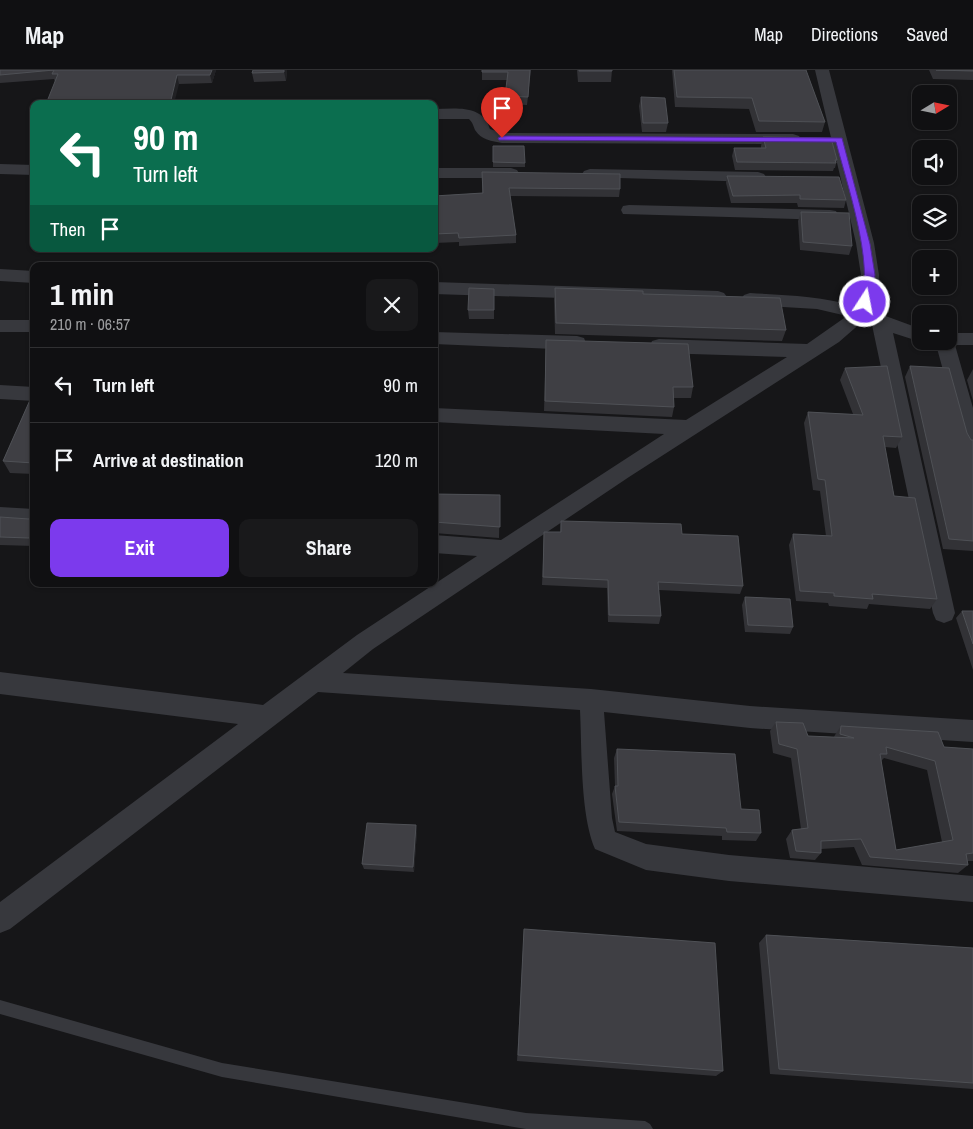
<!DOCTYPE html>
<html lang="en">
<head>
<meta charset="utf-8">
<style>
	body { margin:0; font-family:"Archivo Narrow",sans-serif; background:#19191b; color:#f1f3f6; height:100vh; display:flex; flex-direction:column; font-size:19px; white-space:nowrap }
	* { box-sizing:border-box; margin:0 }
	p { font-size:16px; color:#9c9d9f }
	.icon { flex:none; width:28px; height:28px; fill:none; stroke:currentColor; stroke-width:2; stroke-linecap:round; stroke-linejoin:round }
	.map { position:relative; flex:1; overflow:hidden }
	.drawer { position:absolute; left:30px; top:192px; width:408px; height:325px; display:flex; flex-direction:column; background:#101012; border-radius:10px; box-shadow:0 1px 4px #0004,0 0 0 1px #303032 }
	.drawer>* { flex:none }
	.hud { position:absolute; left:30px; top:30px; width:408px; height:152px; border-radius:10px; box-shadow:0 1px 4px #0004,0 0 0 1px #303032; background:#0b6e4f; color:#fff; overflow:hidden }
	.needle { width:32px; rotate:80deg }
	.tools { position:absolute; left:912px; top:15px; display:grid; gap:10px }
	.tools a { display:grid; place-items:center; width:45px; height:45px; border-radius:10px; background:#101012; box-shadow:0 1px 4px #0004,0 0 0 1px #303032; font-size:25px }
	.pin { position:absolute; display:grid; place-items:center; width:42px; height:42px; color:#fff; margin:-51px -21px; border-radius:50% 50% 50% 0; rotate:-45deg; box-shadow:0 0 5px #0007 }
	.pin .icon { rotate:45deg }
	.me { position:absolute; width:55px; margin:-28px; rotate:11deg; stroke-linejoin:round; filter:drop-shadow(0 0 4px #0008) }
	.turn { display:flex; align-items:center; gap:18px; height:105px; padding:0 20px; font-size:22px }
	.turn .icon { width:65px; height:65px; stroke-width:2.5 }
	.turn b { display:block; font-size:35px; line-height:42px }
	.then { display:flex; align-items:center; height:48px; padding:0 20px; background:#0003; gap:10px; font-size:19px }
	.round { display:grid; place-items:center; flex:none; width:52px; height:52px; border-radius:10px; background:#19191b }
	.headline { display:flex; align-items:center; justify-content:space-between; height:85px; padding:0 20px }
	h1 { font-size:30px; font-weight:700; line-height:38px }
	.action { display:flex; gap:10px; margin-top:auto; padding:10px 20px }
	.action a { flex:1; height:58px; border-radius:10px; background:#7c3aed; color:#fff; font-size:20px; font-weight:700; line-height:58px; text-align:center }
	.action a+a { background:#19191b; color:#f1f3f6 }
	ul { padding:0; list-style:none }
	li { display:flex; align-items:center; gap:15px; height:75px; padding:0 20px; border-top:1px solid #303032 }
	li div { flex:1 }
	li b { display:block; font-size:19px }
	li em { font-style:normal }
	header { display:flex; align-items:center; gap:30px; box-sizing:border-box; height:70px; padding:0 25px; background:#101012; border-bottom:1px solid #303032 }
	header strong { font-size:24px }
	nav { display:flex; gap:28px; margin-inline-start:auto; font-size:18px }
	.map>svg:first-child { display:block }
	.lines { fill:none; stroke-linecap:round; stroke-linejoin:round }
	.service { fill:#37383d; fill-rule:evenodd }
	.minor { fill:#37383d; fill-rule:evenodd }
	.wall { fill:#323236; fill-rule:evenodd }
	.shaded-wall { fill:#212124 }
	.building { fill:#3f3f44; stroke:#4f5156; fill-rule:evenodd }
	.route { fill:#7c3aed; stroke:#51269a }
</style>
</head>
<body>
<header>
<strong>Map</strong>
<nav><a>Map</a><a>Directions</a><a>Saved</a></nav>
</header>
<div class="map">
<svg width="973" height="1059" viewBox="0 0 973 1059">
	<rect width="100%" height="100%" fill="#161618"/>
	<g class="lines">
		<path class="service" d="M0 930 222 993 526 1043 645 1051 650 1054 653 1059H526L222 1007 0 944Z"/>
		<path class="minor" d="M815 0H829L874 173 879 205 878 222 872 241 921 259V271H925L921 272 893 263 955 543 952 550 944 553 936 550 933 543 872 255 863 251 839 272 629 407 373 579 343 603 591 619 750 636 973 650V672L750 658 604 642 612 748 615 762 646 774 729 785 973 806V832L729 811 646 800 595 779C580 744 582 680 580 640L318 622 10 859 0 863V832L238 654 0 624V602L263 635 357 565 477 486 434 483V465L501 470 664 364 434 352V338L686 350 787 287 659 283 652 281 650 276 652 271 659 269 807 274 847 246 817 239 750 235 744 233 741 229 744 225 750 223C786 225 821 226 855 236L860 222 861 205 856 173Z
			M434 39C456 39 482 34 490 59L502 63 793 64 799 66 801 69 799 72 793 74 502 73C492 71 481 70 475 60 473 55 473 53 469 49H434Z
			M0 94 34 95V105L0 104Z
			M434 98H511L517 100 519 103 517 106 511 108H434Z
			M590 99 758 102 764 104 766 107 764 110 758 112 584 107 582 104 584 101Z
			M629 135 830 140 836 141 838 145 836 149 830 150 623 144 621 140 623 136Z
			M0 199 34 201V213L0 211Z
			M434 212 718 221 724 223 727 227 724 231 718 233 434 224Z
			M0 250H34V262H0Z
			M434 262 577 266 584 268 586 273 584 278 577 280 434 274Z
			M949 263H973V275H955L973 338V381L966 378 963 373 935 271H949Z
			M0 315 34 317V331L0 329Z
			M0 437 34 439V455L0 453Z"/>
	</g>
	<path class="wall" d="M0 0H216L212 13 179 14 55 12 54 9 0 13Z
		M253 0H287L286 11 254 12 252 3Z
		M482 0H531L527 35 505 34 507 10H482Z
		M577 0H612L611 12H578Z
		M672 0H806L825 52 822 62H756L749 39 675 37Z
		M929 0H973V10L933 9Z
		M641 27 668 53 666 62H642L639 36Z
		M763 67 837 90 835 98H834L833 101 735 100 732 86 734 78H761V76Z
		M493 76 525 93V97H493Z
		M482 102 620 119 619 127 510 126 516 165V173L459 176V172L434 173V126L482 123Z
		M727 106 846 130 844 138 798 137 797 133H731L726 113Z
		M801 142 852 176 849 185 800 180 798 151Z
		M555 218 643 224 786 260 782 271 555 264 554 230Z
		M494 219V249H469L468 240Z
		M546 270 693 317 691 328H674V337L672 347 544 341Z
		M910 296 967 363 971 370H973V481L943 479 905 307Z
		M845 298 902 367 896 378 885 377 894 426 937 529 930 539 869 534 867 539 829 536 828 533 796 531 789 475 793 464 826 466 820 421 813 420 804 353 808 342 853 344 840 310Z
		M973 299V331L967 310Z
		M34 321V404L10 403 3 391Z
		M434 424 500 425 499 468 434 463V464Z
		M34 446V476L0 475V447L29 449Z
		M561 451 682 464 743 516 740 524 659 520 661 546 659 554 608 552 607 518 542 515 544 462H560Z
		M745 527 793 557 790 564 745 562 742 535Z
		M962 541H973V600L956 548Z
		M776 652 808 666 834 667 835 665 841 656 944 677 973 679V791H967L968 795 958 803 862 795 854 777 821 779V783L815 790 790 788 786 769 792 760 801 759 791 688 773 683 770 661ZM884 688 927 700 942 772 896 780 881 691Z
		M617 679 741 739 761 763 756 771 722 770V766L617 761 612 724 615 716 614 688Z
		M417 761 414 802 364 799 362 794Z
		M524 859 723 1001 716 1006 517 991Z
		M766 865 973 878V1019L770 1004 759 873Z"/>
	<path class="shaded-wall" d="M212 0H216L212 13 210 5Z
		M284 0H287L286 11 284 2Z
		M177 5 179 14 174 34H170Z
		M34 457V475L29 468Z
		M416 755 417 761 414 802 413 797Z"/>
	<path class="building" d="M0 0H212L210 5H177L170 34H46L58 4H52L54 0 0 5Z
		M253 0H284V2L252 3Z
		M482 0H530L528 27 505 26 508 2H482Z
		M579 0H612V1H579Z
		M674 0H806L825 52 759 51 752 28 677 27Z
		M936 0H973V1Z
		M641 27 665 28 668 53H643Z
		M763 67 831 68 837 90H835L836 93 737 92 734 78H766Z
		M493 76H524L525 93 493 92Z
		M482 102 620 104V119L509 118 516 165 459 168 458 163 434 164V126L483 123Z
		M727 106 839 107 846 130 800 129V125L733 126Z
		M801 142 849 143 852 176 803 172Z
		M469 218 494 219V240H468Z
		M555 218 643 221V224L780 228 786 260 556 253Z
		M546 270 688 274 693 317H673L674 337 545 331Z
		M887 296 902 367 883 366 894 426 915 428 937 529 872 524 873 529 834 526V523L800 521 793 464 832 466 825 410 818 409 808 342 863 345 845 298Z
		M910 296 949 298 967 363 971 370H973V471L949 469Z
		M34 321V393L3 391Z
		M434 424 500 425V457L434 452Z
		M31 446H34V457L29 468 0 467V447L29 449Z
		M561 451 681 454 682 464 738 466 743 516 658 512 661 546 609 545 608 510 543 507 544 462H561Z
		M745 527 790 529 793 557 748 555Z
		M962 541H973V574Z
		M776 652 803 653 808 666 854 668 840 664 841 656 938 662 944 677 973 679V783L966 784 968 795 870 787 861 769 821 771V783L796 781 792 760 808 758 797 679 779 674ZM886 677 935 691 953 770 896 780 880 684H887Z
		M617 679 735 684 741 739 759 740 761 763 727 762 726 758 619 752 615 716H618Z
		M367 753 416 755 413 797 362 794Z
		M524 859 715 873 723 1001 518 985Z
		M766 865 973 878V1013L779 999Z"/>
	<path class="route" d="M502 66 842 68 870 174 875 205 873 222 870 232 865 236 861 232C874 193 847 114 836 72L499 70 498 68Z"/>
</svg>
<div class="tools">
<a><svg class="needle" viewBox="-14 -14 28 28"><path d="M0-13l5 13h-10z" fill="#e53935"/><path d="M0 13l5-13h-10z" fill="#9c9d9f"/></svg></a>
<a><svg class="icon" aria-label="sound" viewBox="0 0 24 24"><path d="M4 9h4l5-4v14l-5-4H4zM17 9q2 3 0 6"/></svg></a>
<a><svg class="icon" aria-label="layers" viewBox="0 0 24 24"><path d="M12 4l9 5-9 5-9-5zM3 14l9 5 9-5"/></svg></a>
<a>+</a>
<a>−</a>
</div>
<div class="pin" style="left:502px;top:68px;background:#d93025"><svg class="icon" aria-label="arrive" viewBox="0 0 24 24"><path d="M6 21V4h12l-3 4 3 4H6"/></svg></div>
<svg class="me" style="left:865px;top:232px" viewBox="-20 -20 40 40"><circle r="17" fill="#7c3aed" stroke="#fff" stroke-width="3"/><path d="M0-11L8 9 0 5-8 9z" fill="#fff"/></svg>
<div class="hud">
<div class="turn"><svg class="icon" aria-label="left" viewBox="0 0 24 24"><path d="M17 20v-9H6M10 6l-5 5 5 5"/></svg><div><b>90 m</b>Turn left</div></div>
<div class="then">Then<svg class="icon" aria-label="arrive" viewBox="0 0 24 24"><path d="M6 21V4h12l-3 4 3 4H6"/></svg></div>
</div>
<section class="drawer">
<div class="headline"><div><h1>1 min</h1><p>210 m · 06:57</p></div><a class="round"><svg class="icon" aria-label="close" viewBox="0 0 24 24"><path d="M6 6l12 12M18 6L6 18"/></svg></a></div>
<ul>
<li><svg class="icon" aria-label="left" viewBox="0 0 24 24"><path d="M17 20v-9H6M10 6l-5 5 5 5"/></svg><div><b>Turn left</b></div><em>90 m</em></li>
<li><svg class="icon" aria-label="arrive" viewBox="0 0 24 24"><path d="M6 21V4h12l-3 4 3 4H6"/></svg><div><b>Arrive at destination</b></div><em>120 m</em></li>
</ul>
<div class="action"><a>Exit</a><a>Share</a></div>
</section>
</div>
</body>
</html>
